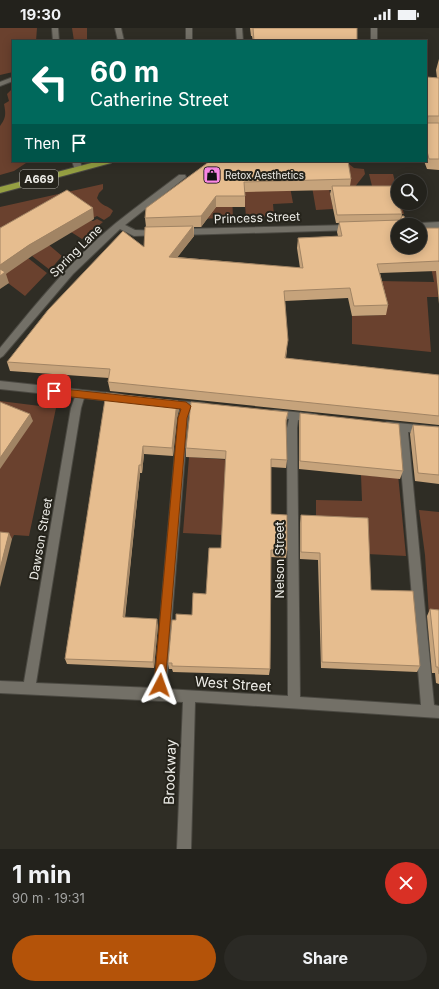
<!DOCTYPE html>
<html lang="en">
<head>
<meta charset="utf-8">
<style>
	body { margin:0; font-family:Inter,sans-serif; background:#2b2a25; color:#f1f3f6; height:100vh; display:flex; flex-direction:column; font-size:15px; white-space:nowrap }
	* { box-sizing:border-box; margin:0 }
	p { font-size:13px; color:#a3a4a3 }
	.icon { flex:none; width:22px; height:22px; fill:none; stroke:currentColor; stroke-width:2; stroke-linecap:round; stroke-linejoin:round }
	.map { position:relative; height:821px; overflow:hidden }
	.drawer { display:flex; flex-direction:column; background:#23221c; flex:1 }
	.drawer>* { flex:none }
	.guide { position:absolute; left:12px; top:12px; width:415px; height:122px; border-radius:0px; box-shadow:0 2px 10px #0003,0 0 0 1px #403f3b; background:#00695c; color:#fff; overflow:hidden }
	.controls { position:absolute; left:391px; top:146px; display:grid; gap:8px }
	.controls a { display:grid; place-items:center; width:36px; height:36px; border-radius:50%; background:#23221c; box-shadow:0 2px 10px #0003,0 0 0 1px #403f3b; font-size:20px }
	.pin { position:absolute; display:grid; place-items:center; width:34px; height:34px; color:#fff; margin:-17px; border-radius:8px; box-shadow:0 2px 6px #0006 }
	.me { position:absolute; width:44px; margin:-22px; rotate:4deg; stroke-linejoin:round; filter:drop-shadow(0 0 3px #0008) }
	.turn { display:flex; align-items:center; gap:14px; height:84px; padding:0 12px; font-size:18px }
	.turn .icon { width:52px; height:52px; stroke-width:2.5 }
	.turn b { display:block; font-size:28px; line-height:34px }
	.then { display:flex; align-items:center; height:38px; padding:0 12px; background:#0003; gap:8px; font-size:15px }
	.round { display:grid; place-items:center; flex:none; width:42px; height:42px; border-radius:21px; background:#2b2a25 }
	.headline { display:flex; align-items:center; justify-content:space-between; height:68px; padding:0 12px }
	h1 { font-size:24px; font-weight:700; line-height:30px }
	.cta { display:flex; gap:8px; margin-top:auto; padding:8px 12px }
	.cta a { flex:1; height:46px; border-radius:24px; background:#b45309; color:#fff; font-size:16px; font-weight:700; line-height:46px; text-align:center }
	.cta a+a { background:#2b2a25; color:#f1f3f6 }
	.status { display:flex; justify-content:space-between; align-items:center; height:28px; padding:0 20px; background:#23221c; direction:ltr }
	.status svg { height:11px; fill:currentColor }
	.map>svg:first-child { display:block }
	.green { fill:#6a412e }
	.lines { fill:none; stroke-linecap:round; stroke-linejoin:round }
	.minor-casing { stroke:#4b4942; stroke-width:2 }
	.major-casing { stroke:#4b4942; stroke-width:2 }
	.minor { fill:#737067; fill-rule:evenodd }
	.major { fill:#95a042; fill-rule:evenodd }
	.wall { fill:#c6a37b; fill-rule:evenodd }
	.shaded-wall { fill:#a18464 }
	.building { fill:#e6bd8f; stroke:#a18464 }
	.route { fill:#b45309; stroke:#753606 }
	.labels { text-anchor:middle; stroke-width:4; stroke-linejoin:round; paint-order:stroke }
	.far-poi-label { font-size:10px; fill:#eeede8; stroke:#25231b; text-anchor:start }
	.shield { fill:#25231b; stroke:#b2b0aa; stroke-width:1 }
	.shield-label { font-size:11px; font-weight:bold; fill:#eeede8 }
	.street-label { font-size:12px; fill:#eeede8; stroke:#25231b }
	.near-street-label { font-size:14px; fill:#eeede8; stroke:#25231b }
</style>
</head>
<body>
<div class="status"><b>19:30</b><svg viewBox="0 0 49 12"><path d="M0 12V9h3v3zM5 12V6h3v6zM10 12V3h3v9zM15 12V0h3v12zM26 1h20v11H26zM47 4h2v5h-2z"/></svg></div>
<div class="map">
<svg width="439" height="821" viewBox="0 0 439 821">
	<rect width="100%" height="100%" fill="#2f2d25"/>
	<path class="green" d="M0 0H37L36 13H13V44L0 47Z
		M72 0H87V13H74Z
		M13 60V133H29L14 143 0 147V98C6 90 6 86 4 76L9 73 7 66Z
		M345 136H349L354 140 364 141 365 146 354 160H329L333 181 316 182 310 147Z
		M369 146H393L398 165V175H401L404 186H398L374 166Z
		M288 148 293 175 273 176 274 188 246 189 244 165H232L233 190 189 191 226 162 288 163Z
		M103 156V161L99 165 97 170C102 179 108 177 113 183L110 188 104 192 97 188 93 190 0 213V179Z
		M97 191 103 194 82 211 71 204 91 192 93 193Z
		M49 217 62 228 50 242 32 228Z
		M28 230 47 245 25 268 0 249V234Z
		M430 234H436L438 269H427L431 324 352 316V288L385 287 377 253 434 254Z
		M0 373 56 380 29 508 14 507 12 511 0 510Z
		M395 416 406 528 367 526 316 492V472L362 473 361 447 384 449Z
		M189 429 245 433 223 507 183 505Z
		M419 482 439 484V588H429L425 527Z"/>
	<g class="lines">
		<defs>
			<path id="minor" d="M52 0H58L59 13H53Z
				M115 0H121L124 13H118Z
				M186 0H192V13H186Z
				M236 0H242L243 13H237Z
				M371 0H377V13H371Z
				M13 49V53L0 58V54Z
				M72 133H80L82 140 81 142H75Z
				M179 147H185L186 149 125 197 135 202 160 203 161 205 160 207 134 208 120 201 73 246 3 328 0 330V320C36 276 72 231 116 195 136 179 158 163 179 147Z
				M439 194V200L420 201V197H417L420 195Z
				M351 197 355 200 354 202 181 207 177 204 181 201Z
				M0 353 119 366 122 367 124 370 122 373 119 374 84 370 81 380 36 655 154 660 178 390 180 381 163 379 161 376 163 373 166 372 204 375 207 376 209 379 207 382H190L188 390 166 661 288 668 287 400 289 391 271 389 269 386 271 383 274 382 314 386 317 387 319 390 317 393 314 394 298 392 297 400 300 669 421 677 398 403 384 401 382 398 384 395 387 394 439 399V407L408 404 434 677 439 678V690L195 674 191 821H177L183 674 0 665V653L24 654 71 380 75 369 0 361Z"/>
			<path id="major" d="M99 133H112L111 135 0 165V159Z"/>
		</defs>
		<use href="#minor" class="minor-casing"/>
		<use href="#major" class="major-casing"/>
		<use href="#minor" class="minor"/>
		<use href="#major" class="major"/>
	</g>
	<path class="wall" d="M250 0H357V13H253L252 8H251Z
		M439 31V142L427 141 424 133H426V49L437 50 436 42Z
		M210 133 351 151 350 158 402 186 398 219 439 200V276L436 243 380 245 388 277 386 287 352 288 348 270 285 273 287 322 286 330 439 347V397L110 363 108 354 109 350 10 343 7 334 144 219 146 199 145 190ZM331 162 330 166 336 195H339L337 204 338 208 298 210 297 220 300 240 177 229 194 208V199H201L216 179H245V164Z
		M106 365 179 381 177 390 173 428 144 426 142 445H140L125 590 158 597 154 640 67 636 65 631Z
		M288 384 286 396 287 432 286 440 271 439V486L287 523 286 530 271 529 270 641 269 647 173 644 172 641H169L168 635 176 592 192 587 206 566 221 520 226 431 186 429V420Z
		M300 385 403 443 400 451 299 441V394Z
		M413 397 439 399V456L415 453 410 406Z
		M301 487 371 562 420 638 417 644 321 640 318 532 300 531V495Z
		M430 581 439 582V656L436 655 435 645H432L427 588Z"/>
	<path class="shaded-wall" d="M216 168V179L201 199V188Z
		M93 180 94 191 32 228 6 246 9 255 0 261V237L29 217Z
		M193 198 194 208 170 239 169 229Z
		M178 373 179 381 177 390 173 428 172 420 176 382Z
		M30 386 33 393 0 441V430Z
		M143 418 144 426 142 445 141 437Z
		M139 437 140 445 124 596 123 589Z
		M9 505 12 511 0 559V541Z
		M157 591 158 597 154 640 153 634Z"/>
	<path class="building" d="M253 0H357V13H254Z
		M426 49 439 50V88H428L427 94 428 95H439V131H429L426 119Z
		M210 133H348L351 151 244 154 245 168H216L201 188 145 190 146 180Z
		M332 158H394L398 172V175H399L402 186 337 187Z
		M67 162 93 180 29 217 0 237V200Z
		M402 188H404L406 197H398V219H420V200H439V234V233L377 236 388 277 354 278 350 260 284 263 288 312 285 330 439 347V388L108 354 110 341 7 334 48 282 123 203 144 219 145 199 193 198 169 229 303 240 298 210 342 208 339 194 400 192Z
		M0 241 5 244 0 248Z
		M106 365 178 373 176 382 172 420 143 418 141 437H139L123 589 157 591 153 634 65 631Z
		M0 374 30 386 0 430Z
		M191 374 288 384 286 392 287 432 271 431V486L287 487V523L271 522 270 641 172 638V635H168L172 592H176V586L192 587 193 565 206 566 209 520H221L226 423 186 420Z
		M300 385 399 396 403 443 300 433Z
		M413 397 439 399V447L418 445Z
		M301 487 368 490 371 562 413 563 420 638 322 634 320 525 301 524Z
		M0 504 9 505 0 541Z
		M430 581 439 582V646L438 639H436Z"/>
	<path class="route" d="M54 360 186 374 191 378 187 390 165 657 164 661 160 663 156 661 154 657 178 390 181 381 54 367 50 363Z"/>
	<defs>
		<symbol id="shop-square" viewBox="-11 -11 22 22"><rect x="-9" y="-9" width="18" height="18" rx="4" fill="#fb87e6" stroke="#25231b"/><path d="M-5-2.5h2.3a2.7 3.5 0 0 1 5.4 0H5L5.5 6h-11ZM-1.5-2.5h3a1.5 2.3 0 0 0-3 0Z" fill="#111"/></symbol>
	</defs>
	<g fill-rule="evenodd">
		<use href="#shop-square" x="202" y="137" width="20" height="20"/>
	</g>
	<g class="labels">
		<g class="far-poi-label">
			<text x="225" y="151">Retox Aesthetics</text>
		</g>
		<rect class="shield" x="20" y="142" width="38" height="18" rx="3"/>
		<g class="shield-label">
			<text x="39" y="155">A669</text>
		</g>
		<g class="street-label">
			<text transform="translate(257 190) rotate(-2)" y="4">Princess Street</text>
			<text transform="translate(76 223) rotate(-45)" y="4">Spring Lane</text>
			<text transform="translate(41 511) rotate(-80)" y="4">Dawson Street</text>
			<text transform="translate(280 532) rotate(-90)" y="4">Nelson Street</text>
		</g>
		<g class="near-street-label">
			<text transform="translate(233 656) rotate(4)" y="5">West Street</text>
			<text transform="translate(170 744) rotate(-88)" y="5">Brookway</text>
		</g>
	</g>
</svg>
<div class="controls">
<a><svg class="icon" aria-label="search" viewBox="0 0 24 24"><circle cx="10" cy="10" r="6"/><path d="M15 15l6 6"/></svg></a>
<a><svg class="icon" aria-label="layers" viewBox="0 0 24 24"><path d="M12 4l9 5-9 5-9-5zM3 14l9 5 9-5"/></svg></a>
</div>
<div class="pin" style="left:54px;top:363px;background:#d93025"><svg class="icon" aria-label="arrive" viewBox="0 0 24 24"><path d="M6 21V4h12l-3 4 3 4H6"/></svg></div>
<svg class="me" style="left:160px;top:657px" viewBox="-20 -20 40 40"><path d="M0-17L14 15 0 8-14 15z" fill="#b45309" stroke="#fff" stroke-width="4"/></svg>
<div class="guide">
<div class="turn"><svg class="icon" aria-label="left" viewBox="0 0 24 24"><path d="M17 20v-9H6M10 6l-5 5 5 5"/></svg><div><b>60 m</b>Catherine Street</div></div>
<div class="then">Then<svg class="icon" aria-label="arrive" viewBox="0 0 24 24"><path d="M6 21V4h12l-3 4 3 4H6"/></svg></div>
</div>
</div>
<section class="drawer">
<div class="headline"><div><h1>1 min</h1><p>90 m · 19:31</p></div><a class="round" style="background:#d93025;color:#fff"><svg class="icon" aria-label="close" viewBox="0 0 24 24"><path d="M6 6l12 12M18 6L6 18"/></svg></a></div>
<div class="cta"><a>Exit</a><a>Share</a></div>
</section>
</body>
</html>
